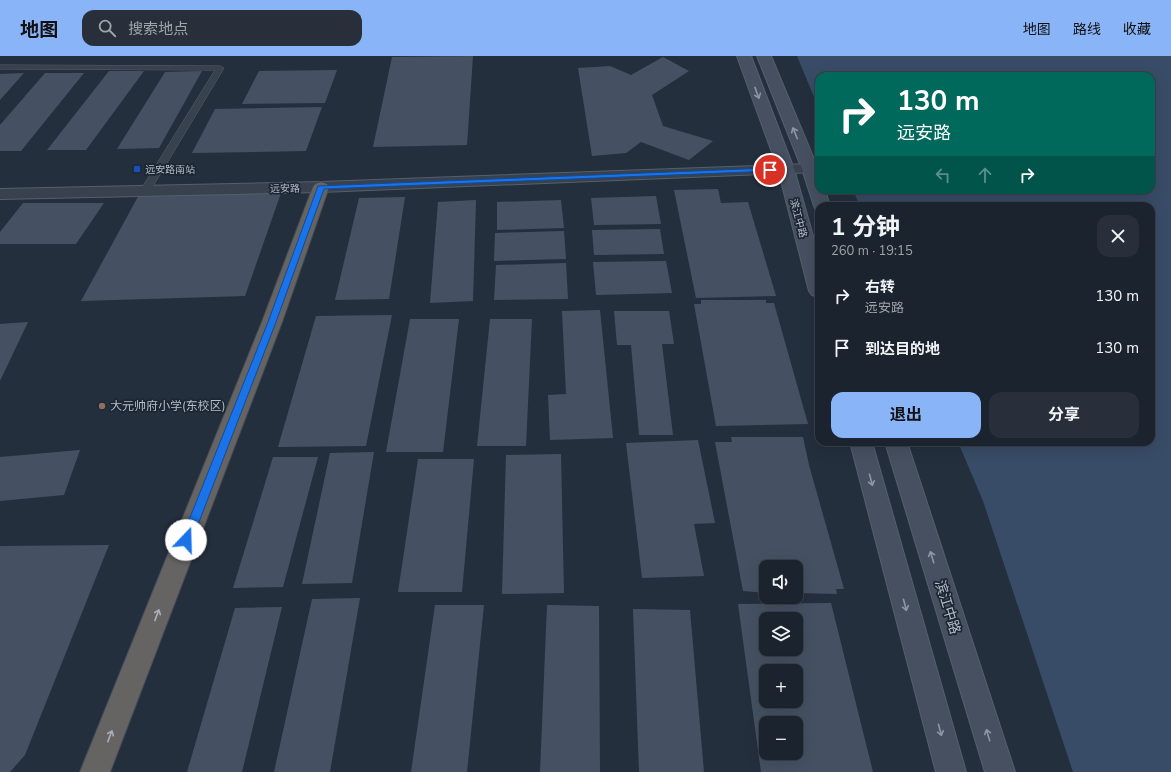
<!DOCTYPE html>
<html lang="zh">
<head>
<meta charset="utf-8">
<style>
	body { margin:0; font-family:"Nunito Sans","Noto Sans SC",sans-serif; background:#282f3a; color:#f1f3f6; height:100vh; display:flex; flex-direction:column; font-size:15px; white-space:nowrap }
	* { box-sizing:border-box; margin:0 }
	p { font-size:13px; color:#a0a4aa }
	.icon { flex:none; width:22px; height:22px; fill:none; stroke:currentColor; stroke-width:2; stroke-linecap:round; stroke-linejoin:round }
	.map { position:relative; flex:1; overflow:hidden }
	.sheet { position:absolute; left:815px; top:146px; width:340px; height:244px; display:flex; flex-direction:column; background:#1b232e; border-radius:12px; box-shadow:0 4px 16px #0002,0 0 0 1px #39404a }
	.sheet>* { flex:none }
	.top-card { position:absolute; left:815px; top:16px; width:340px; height:122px; border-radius:12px; box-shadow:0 4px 16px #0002,0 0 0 1px #39404a; background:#00695c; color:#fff; overflow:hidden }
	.buttons { position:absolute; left:759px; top:504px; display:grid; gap:8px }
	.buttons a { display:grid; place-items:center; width:44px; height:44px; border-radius:8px; background:#1b232e; box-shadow:0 4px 16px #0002,0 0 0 1px #39404a; font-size:20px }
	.pin { position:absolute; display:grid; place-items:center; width:34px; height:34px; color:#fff; margin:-17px; border:2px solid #fff; border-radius:50%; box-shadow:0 1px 4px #0007 }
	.me { position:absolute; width:44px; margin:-22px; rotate:21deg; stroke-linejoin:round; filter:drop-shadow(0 0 3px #0008) }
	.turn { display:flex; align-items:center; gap:14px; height:84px; padding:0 16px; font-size:18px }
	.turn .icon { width:52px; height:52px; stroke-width:2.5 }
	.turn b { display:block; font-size:28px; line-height:34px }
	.lanes { display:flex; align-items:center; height:38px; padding:0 16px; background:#0003; justify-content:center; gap:20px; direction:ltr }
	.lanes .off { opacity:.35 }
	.round { display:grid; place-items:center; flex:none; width:42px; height:42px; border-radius:12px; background:#282f3a }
	.overview { display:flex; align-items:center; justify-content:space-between; height:68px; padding:0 16px }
	h1 { font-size:24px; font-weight:700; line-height:30px }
	.cta { display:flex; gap:8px; margin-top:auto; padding:8px 16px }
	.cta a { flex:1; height:46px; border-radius:12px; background:#8ab4f8; color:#111; font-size:16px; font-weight:700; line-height:46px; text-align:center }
	.cta a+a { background:#282f3a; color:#f1f3f6 }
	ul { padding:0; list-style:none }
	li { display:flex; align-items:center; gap:12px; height:52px; padding:0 16px }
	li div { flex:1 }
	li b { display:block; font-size:15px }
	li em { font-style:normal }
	header { display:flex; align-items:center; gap:24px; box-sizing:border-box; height:56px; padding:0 20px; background:#8ab4f8; color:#111 }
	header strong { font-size:19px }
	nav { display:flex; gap:22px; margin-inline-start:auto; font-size:14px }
	.search { width:280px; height:36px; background:#282f3a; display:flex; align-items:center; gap:10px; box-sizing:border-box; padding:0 14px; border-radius:12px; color:#a0a4aa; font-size:15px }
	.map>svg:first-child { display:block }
	.water { fill:#394c67 }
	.building { fill:#455162; fill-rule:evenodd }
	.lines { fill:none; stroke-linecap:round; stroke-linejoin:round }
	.service-casing { stroke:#565f6c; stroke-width:1 }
	.tertiary-casing { stroke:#565f6c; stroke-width:2 }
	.secondary-casing { stroke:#565f6c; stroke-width:2 }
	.trunk-casing { stroke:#434c59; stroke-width:2 }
	.service { fill:#38414e; fill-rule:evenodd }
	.tertiary { fill:#38414e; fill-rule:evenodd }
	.secondary { fill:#465061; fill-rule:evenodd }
	.trunk { fill:#656462; fill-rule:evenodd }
	.oneway { stroke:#8e96a5 }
	.oneway2 { stroke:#a8afba }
	.route { fill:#1a73e8; stroke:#114b97 }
	.transit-dot { fill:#1a4fb4; stroke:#1d2633; stroke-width:1.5 }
	.education-dot { fill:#8d6e63; stroke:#1d2633; stroke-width:1.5 }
	.labels { text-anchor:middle; stroke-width:3.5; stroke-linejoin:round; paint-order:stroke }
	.far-poi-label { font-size:10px; fill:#b4bcc9; stroke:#1d2633; text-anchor:start }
	.far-street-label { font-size:10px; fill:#b4bcc9; stroke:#1d2633 }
	.poi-label { font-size:12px; fill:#b4bcc9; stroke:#1d2633; text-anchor:start }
	.near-street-label { font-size:14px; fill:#b4bcc9; stroke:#1d2633 }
</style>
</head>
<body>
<header>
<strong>地图</strong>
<div class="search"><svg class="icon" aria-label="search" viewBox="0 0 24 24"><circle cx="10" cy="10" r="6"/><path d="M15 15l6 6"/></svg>搜索地点</div>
<nav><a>地图</a><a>路线</a><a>收藏</a></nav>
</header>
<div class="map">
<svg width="1171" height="716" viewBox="0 0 1171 716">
	<rect width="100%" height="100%" fill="#242f3e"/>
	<path class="water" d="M797 0H1171V716H1073L983 445 958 386H1151V150H860L853 134H1151V20H819V53Z"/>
	<path class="building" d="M473 0 467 89 373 91 392 1Z
		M663 1 689 15 652 39 663 70 713 85 689 104 641 86 626 97 592 100 578 12 610 10 631 19Z
		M337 14 325 47 242 48 259 15Z
		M109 15H144L86 94H47Z
		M202 15 159 92 117 93 165 16Z
		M24 17 0 44V18Z
		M45 17H84L21 95H0V69Z
		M322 51 306 95 192 97 215 53Z
		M718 133 721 147 748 146 776 240 696 242 674 134Z
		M282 134 245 240 81 245 140 137Z
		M656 140 661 168 594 169 591 142Z
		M405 141 389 243 335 244 359 142Z
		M476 144 473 245 430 247 438 146Z
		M561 144 564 172 497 174V146Z
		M23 147H104L76 188H0V176Z
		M660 173 664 198 594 199 592 174Z
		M564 175 566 203 494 205 495 177Z
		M666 205 672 237 596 239 593 206Z
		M566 207 568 243 494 244 496 209Z
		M701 244H766V247H774L808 368 716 370 694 248H701Z
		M600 254 613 382 550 384 548 339 566 338 562 255Z
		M614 255H669L674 288H662L673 379H639L631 289H617Z
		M392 259 366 390 278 391 316 260Z
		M410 263H459L443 396H386Z
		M490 263H532L526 390H477Z
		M28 266 0 325V268Z
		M731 381H803L809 409 844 533H836L837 538 796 537V511H766V537L743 535 715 386H732Z
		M698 384 715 467 694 468 704 520 642 522 626 387Z
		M80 394 64 439 0 445V401Z
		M374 396 352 527 302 528 330 397Z
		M561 398 564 537 502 538 506 399Z
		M273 401H318L283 531 233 532Z
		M418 403H474L462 536H398Z
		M109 489 25 699 10 716H0V490Z
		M360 542 330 716H274L312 543Z
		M831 547 873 716H761L738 548ZM766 563H796V593H766ZM766 615H796V645H766ZM766 667H796V697H766Z
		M435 549H484L467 716H411Z
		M547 549 599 550 600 716H540Z
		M282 551 242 716H187L235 552Z
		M633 553 690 554 704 716H639Z"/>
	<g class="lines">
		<defs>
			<path id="service" d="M0 9 220 10 224 12 150 135 145 138 140 135 215 14 0 13Z"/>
			<path id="tertiary" d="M810 108 816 110 818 113 816 116 321 136 0 143V133L321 126Z"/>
			<path id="secondary" d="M737 0H751L794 113 819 201V241L812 239 809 235 778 113Z
				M757 0H771L818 113 819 134H825L830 150H819V154H816L814 150 802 113Z
				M850 386H872L966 716H936Z
				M885 386H907L1015 716H985Z"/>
			<path id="trunk" d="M321 126 327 128 329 131 282 266 110 716H80L262 266 313 131 315 128Z"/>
		</defs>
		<use href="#service" class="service-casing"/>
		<use href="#tertiary" class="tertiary-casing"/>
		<use href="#secondary" class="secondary-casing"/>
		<use href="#trunk" class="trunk-casing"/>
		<use href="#service" class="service"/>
		<use href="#tertiary" class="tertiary"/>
		<use href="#secondary" class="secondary"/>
		<use href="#trunk" class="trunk"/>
	</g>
	<defs><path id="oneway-shaft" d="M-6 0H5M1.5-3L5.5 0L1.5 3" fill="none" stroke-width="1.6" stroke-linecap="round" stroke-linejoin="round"/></defs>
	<g class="oneway">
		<use href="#oneway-shaft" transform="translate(757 37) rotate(70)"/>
		<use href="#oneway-shaft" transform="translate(795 77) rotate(-112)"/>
		<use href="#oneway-shaft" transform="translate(871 424) rotate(75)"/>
		<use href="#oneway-shaft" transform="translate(932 501) rotate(-107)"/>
		<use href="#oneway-shaft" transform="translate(905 549) rotate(75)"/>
		<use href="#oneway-shaft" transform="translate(940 674) rotate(75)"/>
		<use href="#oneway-shaft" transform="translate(988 679) rotate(-107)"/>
	</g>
	<g class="oneway2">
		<use href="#oneway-shaft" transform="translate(157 559) rotate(-69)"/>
		<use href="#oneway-shaft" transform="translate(110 680) rotate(-69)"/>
	</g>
	<path class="route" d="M770 112H773V115L324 133 276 266 192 484 190 487 186 488 183 487 181 484 268 266 318 130Z"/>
	<rect class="transit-dot" x="133" y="109" width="8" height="8" rx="2"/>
	<circle class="education-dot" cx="102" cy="350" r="4"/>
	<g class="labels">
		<g class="far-poi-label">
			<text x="145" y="117">远安路南站</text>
		</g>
		<g class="far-street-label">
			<text transform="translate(285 132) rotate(-1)" y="4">远安路</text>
			<text transform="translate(799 162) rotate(75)" y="4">滨江中路</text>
		</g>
		<g class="poi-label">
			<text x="110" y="354">大元帅府小学(东校区)</text>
		</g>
		<g class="near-street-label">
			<text transform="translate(948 551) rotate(73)" y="5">滨江中路</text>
		</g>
	</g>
</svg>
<div class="buttons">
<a><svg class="icon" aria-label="sound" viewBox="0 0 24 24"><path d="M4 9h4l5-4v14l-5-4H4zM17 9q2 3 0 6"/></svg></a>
<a><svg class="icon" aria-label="layers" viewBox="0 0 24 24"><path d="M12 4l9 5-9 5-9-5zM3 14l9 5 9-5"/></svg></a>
<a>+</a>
<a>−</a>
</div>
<div class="pin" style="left:770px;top:114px;background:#d93025"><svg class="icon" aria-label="arrive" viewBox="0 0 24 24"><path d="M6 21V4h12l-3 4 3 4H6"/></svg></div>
<svg class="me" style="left:186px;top:484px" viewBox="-20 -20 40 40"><circle r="19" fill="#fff"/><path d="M0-13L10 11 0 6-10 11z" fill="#1a73e8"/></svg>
<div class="top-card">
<div class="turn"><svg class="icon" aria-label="right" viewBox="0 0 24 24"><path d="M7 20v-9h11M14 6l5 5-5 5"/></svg><div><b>130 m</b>远安路</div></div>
<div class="lanes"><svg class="icon off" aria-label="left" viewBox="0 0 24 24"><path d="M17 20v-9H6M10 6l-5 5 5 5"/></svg><svg class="icon off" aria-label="ahead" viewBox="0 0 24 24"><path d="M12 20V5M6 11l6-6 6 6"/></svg><svg class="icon" aria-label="right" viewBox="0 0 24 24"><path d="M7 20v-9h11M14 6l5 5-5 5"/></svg></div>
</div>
<section class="sheet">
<div class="overview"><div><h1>1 分钟</h1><p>260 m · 19:15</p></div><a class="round"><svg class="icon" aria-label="close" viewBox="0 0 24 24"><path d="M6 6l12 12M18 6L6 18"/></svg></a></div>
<ul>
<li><svg class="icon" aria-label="right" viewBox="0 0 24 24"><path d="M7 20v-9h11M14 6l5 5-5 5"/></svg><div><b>右转</b><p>远安路</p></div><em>130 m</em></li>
<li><svg class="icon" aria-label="arrive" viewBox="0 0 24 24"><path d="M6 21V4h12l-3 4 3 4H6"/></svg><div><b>到达目的地</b></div><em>130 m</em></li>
</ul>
<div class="cta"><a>退出</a><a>分享</a></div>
</section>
</div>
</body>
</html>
